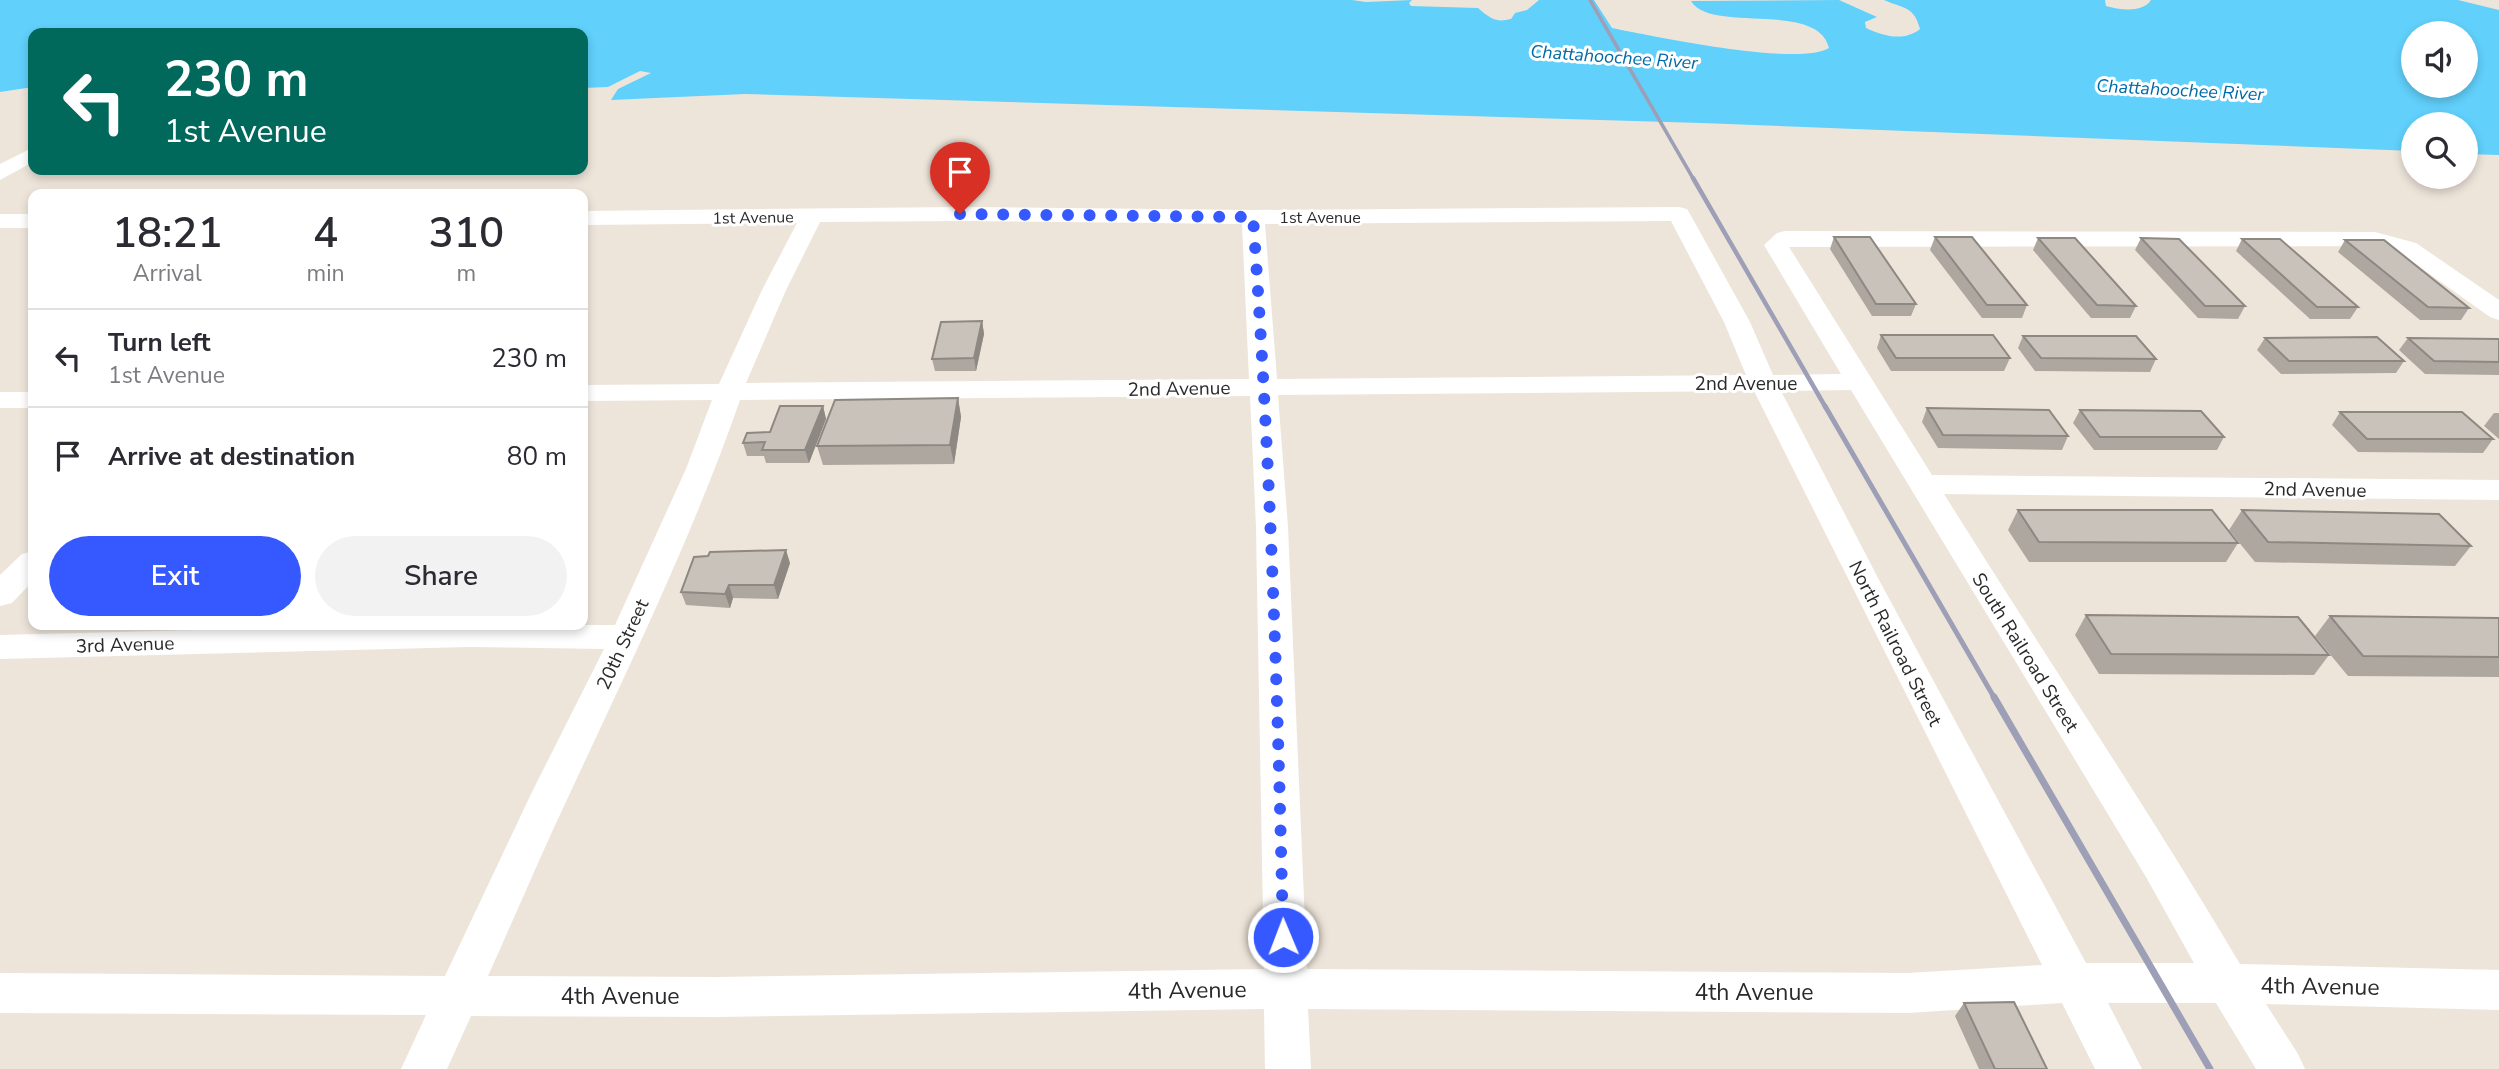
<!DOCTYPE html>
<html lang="en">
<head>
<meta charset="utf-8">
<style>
	body { margin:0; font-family:"Nunito Sans",sans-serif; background:#f2f2f3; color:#2b2b33; height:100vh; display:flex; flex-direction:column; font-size:26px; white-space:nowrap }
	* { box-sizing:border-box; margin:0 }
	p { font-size:23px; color:#7c7c81 }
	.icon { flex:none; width:38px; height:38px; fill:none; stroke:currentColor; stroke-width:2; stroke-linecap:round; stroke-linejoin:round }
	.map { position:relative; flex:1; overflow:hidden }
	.panel { position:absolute; left:28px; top:189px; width:560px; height:441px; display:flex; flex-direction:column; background:#fff; border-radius:14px; box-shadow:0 4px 10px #0003 }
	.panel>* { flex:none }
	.top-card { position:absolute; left:28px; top:28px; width:560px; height:147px; border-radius:14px; box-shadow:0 4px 10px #0003; background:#00695c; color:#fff; overflow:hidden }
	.tools { position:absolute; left:2401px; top:21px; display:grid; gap:14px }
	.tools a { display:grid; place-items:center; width:77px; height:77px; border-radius:50%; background:#fff; box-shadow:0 4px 10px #0003; font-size:35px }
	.pin { position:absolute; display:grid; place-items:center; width:60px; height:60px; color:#fff; margin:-72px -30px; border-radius:50% 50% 50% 0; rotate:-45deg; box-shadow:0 0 7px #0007 }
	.pin .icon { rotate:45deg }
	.me { position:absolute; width:77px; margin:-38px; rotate:359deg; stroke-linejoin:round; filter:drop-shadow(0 0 5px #0008) }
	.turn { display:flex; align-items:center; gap:24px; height:147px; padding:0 21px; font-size:32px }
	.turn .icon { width:91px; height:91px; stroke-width:2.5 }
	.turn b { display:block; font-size:49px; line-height:60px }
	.eta { display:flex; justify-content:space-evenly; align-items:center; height:119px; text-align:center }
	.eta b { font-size:42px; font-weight:600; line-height:49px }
	.cta { display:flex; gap:14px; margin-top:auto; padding:14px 21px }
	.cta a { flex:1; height:80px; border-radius:42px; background:#3558ff; color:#fff; font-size:28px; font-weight:600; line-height:80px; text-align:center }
	.cta a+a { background:#f2f2f3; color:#2b2b33 }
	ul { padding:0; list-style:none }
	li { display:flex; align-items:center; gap:21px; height:98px; padding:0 21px; border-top:2px solid #e1e1e2 }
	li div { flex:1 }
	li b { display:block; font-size:26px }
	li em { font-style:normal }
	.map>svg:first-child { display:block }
	.water { fill:#61d0fb; fill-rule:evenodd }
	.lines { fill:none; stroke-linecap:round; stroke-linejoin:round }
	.street { fill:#fff; fill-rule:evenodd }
	.rail-far3 { stroke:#9c9fb6; stroke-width:3.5 }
	.rail-far2 { stroke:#9c9fb6; stroke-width:4.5 }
	.rail-far1 { stroke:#9c9fb6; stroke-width:5 }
	.rail { stroke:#9c9fb6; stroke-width:7 }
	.wall { fill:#ada7a0 }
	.shaded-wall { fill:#8d8882 }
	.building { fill:#c9c2ba; stroke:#8d8882; stroke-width:2 }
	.route { stroke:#3558ff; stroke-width:12; stroke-dasharray:0 21.6 }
	.labels { text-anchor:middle; stroke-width:6; stroke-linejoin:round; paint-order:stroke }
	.far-street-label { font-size:16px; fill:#2a2a2a; stroke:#fff }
	.far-water-label { font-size:18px; font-style:italic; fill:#006ba7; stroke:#fff }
	.street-label { font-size:19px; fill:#2a2a2a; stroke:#fff }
	.near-street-label { font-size:23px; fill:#2a2a2a; stroke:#fff }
</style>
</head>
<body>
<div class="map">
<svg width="2499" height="1069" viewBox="0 0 2499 1069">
	<rect width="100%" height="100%" fill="#eee5da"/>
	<path class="water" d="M0 0H1352L1366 2 1412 0 1409 3 1411 6 1478 8C1490 18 1495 23 1511 19L1515 13 1527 10 1539 0H1594L1612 28C1652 36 1798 67 1829 48 1818 0 1710 34 1691 1L1839 0 1877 17 1865 22 1866 28C1883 36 1904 42 1920 29 1914 6 1904 9 1884 0H2105L2106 6C2120 10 2143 13 2151 0H2458L2499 10V155L2466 154V124H2413V151L1701 123 745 94 611 100 618 89 651 73 640 71 608 87 583 88V33H33V87L0 92ZM2413 33H2466V86H2413Z"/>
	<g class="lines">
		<path class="street" d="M30 149H33V162L0 180V164Z
			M960 207 1253 210 1679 207 1687 209 1690 214 1750 322 1773 375 1841 374 1764 245 1777 233 1785 231 2375 232 2416 243 2499 300V320L2490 317 2400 253 2374 246 1789 247 1932 475 2499 480V500L1944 494C2042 651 2145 804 2240 964L2499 970V1010L2266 1004 2298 1054 2305 1069H2256L2216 1003H2108L2142 1069H2095L2062 1003 1908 1013 1308 1009 1311 1069H1265L1264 1009 717 1017 471 1016 447 1069H401L426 1015 0 1013V973L445 976 532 792 604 649 468 647 0 659V635L392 625H615L686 469 712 400 583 401V385L719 384 762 290 797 223 583 225V211ZM960 221 1242 224 1249 379 746 383 786 290 820 222ZM1671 221 1724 322 1746 375 1277 379 1265 224ZM1851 390 2146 877 2194 963H2086L1879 580 1781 391ZM1754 391 2042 965 1908 973 1307 969 1288 527 1278 395ZM1250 396 1256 527 1264 969 717 977 488 976C516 914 542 852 571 791 631 662 693 535 740 400Z
			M0 214H33V228H0Z
			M0 392H33V408H0Z
			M33 551V581L12 603 0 606V575L22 554Z"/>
		<path class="rail-far3" d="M1590 0 1694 180"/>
		<path class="rail-far2" d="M1693 178 1826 408"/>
		<path class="rail-far1" d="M1825 406 1995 699"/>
		<path class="rail" d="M1994 697 2210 1069"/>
	</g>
	<path class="wall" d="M1834 237 1916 304 1911 316H1872L1830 249Z
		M1935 237 2027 305 2022 318H1982L1930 250Z
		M2038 238 2136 306 2130 318H2091L2033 250Z
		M2141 238 2245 306 2238 319 2198 318 2135 250Z
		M2242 239 2358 307 2350 319H2310L2236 251Z
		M2345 240 2469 308 2461 320H2420L2338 252Z
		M982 321 984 334 976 371H935L932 359Z
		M1881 335 2010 358 2004 371H1891L1877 348Z
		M2023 336 2156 359 2150 372 2035 371 2018 348Z
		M2265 338 2404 361 2396 373 2281 374 2257 350Z
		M2408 338 2499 339V375L2425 374 2399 350Z
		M958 398 961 417 954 464 823 465 817 446Z
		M823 406 826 419 809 463H766L764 456H747L743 443 770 432Z
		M1927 408 2068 436 2062 450 1938 448 1922 422Z
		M2080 410 2224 437 2217 450H2094L2073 423Z
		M2340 412 2493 439 2483 453 2358 452 2332 425Z
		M2494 413H2499V439L2484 426Z
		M2018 510 2238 543 2226 562H2029L2008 530Z
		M2242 510 2471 546 2455 566 2255 562 2229 530Z
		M790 563 778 599 733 598 730 608 686 605 681 592Z
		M2086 615 2329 655 2314 675 2099 674 2075 635Z
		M2330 616 2499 618V677L2348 676 2315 636Z
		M1964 1003 2047 1069H1979L1955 1016Z"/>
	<path class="shaded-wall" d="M982 321 984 334 976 371 974 358Z
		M958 398 961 417 954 464 950 445Z
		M823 406 826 419 809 463 805 450Z
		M786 550 790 563 778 599 774 585Z
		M729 585 733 598 730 608 725 594Z"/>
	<path class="building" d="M1834 237H1870L1916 304H1876Z
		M1935 237H1972L2027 305H1987Z
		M2038 238H2075L2136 306 2097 305Z
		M2141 238 2179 239 2245 306H2205Z
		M2242 239H2280L2358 307H2317Z
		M2345 240H2384L2469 308 2428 307Z
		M982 321 974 358 932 359 941 322Z
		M1881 335H1993L2010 358H1896Z
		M2023 336H2136L2156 359 2041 358Z
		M2377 337 2404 361H2289L2265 338Z
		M2408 338 2499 339V362L2434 361Z
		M958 398 950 445 817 446 835 400Z
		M780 406H823L805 450H762L765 442 743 443 747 433 770 432Z
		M1927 408 2049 410 2068 436 1943 435Z
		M2080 410 2201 411 2224 437H2100Z
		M2340 412H2462L2493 439H2367Z
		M2018 510H2212L2238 543 2039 542Z
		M2242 510 2439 514 2471 546 2268 542Z
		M786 550 774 585H729L725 594 681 592 694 557 708 556 710 552Z
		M2086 615 2298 617 2329 655 2111 654Z
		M2330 616 2499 618V657L2363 656Z
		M2014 1002 2047 1069H1995L1964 1003Z"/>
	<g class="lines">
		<path class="route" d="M960 214 1253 217C1270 457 1278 696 1283 937"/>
	</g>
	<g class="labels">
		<g class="far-street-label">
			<text transform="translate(753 217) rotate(-1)" y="6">1st Avenue</text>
			<text x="1320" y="223">1st Avenue</text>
		</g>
		<g class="far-water-label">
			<text transform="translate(1614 57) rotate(4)" y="6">Chattahoochee River</text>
			<text transform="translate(2180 90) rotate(3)" y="6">Chattahoochee River</text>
		</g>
		<g class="street-label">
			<text x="1746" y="390">2nd Avenue</text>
			<text transform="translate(1179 388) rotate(-1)" y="7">2nd Avenue</text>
			<text transform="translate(2315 489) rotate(1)" y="7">2nd Avenue</text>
			<text transform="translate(1896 643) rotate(63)" y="7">North Railroad Street</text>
			<text transform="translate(125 644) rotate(-2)" y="7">3rd Avenue</text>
			<text transform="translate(622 644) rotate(-65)" y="7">20th Street</text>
			<text transform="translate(2026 652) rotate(58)" y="7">South Railroad Street</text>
		</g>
		<g class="near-street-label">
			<text transform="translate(2320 986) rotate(1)" y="8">4th Avenue</text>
			<text transform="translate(1187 990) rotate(-1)" y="8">4th Avenue</text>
			<text x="1754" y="1000">4th Avenue</text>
			<text x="620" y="1004">4th Avenue</text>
		</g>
	</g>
</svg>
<div class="tools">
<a><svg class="icon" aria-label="sound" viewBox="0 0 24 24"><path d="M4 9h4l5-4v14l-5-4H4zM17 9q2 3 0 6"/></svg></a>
<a><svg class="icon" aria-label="search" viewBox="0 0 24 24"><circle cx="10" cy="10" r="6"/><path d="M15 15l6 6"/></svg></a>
</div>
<div class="pin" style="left:960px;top:214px;background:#d93025"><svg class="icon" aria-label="arrive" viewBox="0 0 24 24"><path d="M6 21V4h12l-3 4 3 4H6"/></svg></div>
<svg class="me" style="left:1283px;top:937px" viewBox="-20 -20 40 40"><circle r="17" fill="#3558ff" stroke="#fff" stroke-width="3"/><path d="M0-11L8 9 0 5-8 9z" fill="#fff"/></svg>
<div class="top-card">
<div class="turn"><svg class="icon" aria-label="left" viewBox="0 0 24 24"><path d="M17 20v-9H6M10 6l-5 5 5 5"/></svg><div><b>230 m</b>1st Avenue</div></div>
</div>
<section class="panel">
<div class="eta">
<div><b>18:21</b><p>Arrival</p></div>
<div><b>4</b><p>min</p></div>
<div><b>310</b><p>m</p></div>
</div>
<ul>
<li><svg class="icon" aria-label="left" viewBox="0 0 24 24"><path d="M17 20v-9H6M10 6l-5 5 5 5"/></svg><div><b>Turn left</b><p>1st Avenue</p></div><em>230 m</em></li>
<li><svg class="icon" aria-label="arrive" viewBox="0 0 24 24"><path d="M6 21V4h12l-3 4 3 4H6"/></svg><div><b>Arrive at destination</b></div><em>80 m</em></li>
</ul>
<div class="cta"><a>Exit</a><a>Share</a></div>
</section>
</div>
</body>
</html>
